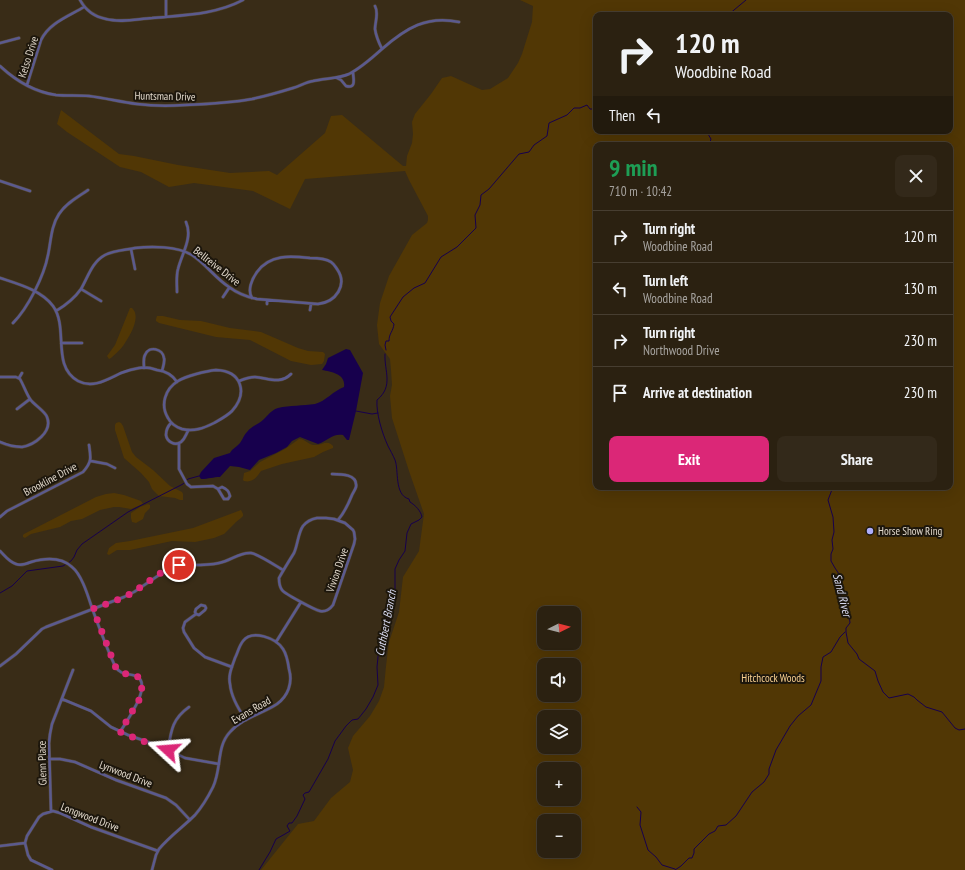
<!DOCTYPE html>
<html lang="en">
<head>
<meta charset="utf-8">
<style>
	body { margin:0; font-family:"PT Sans Narrow",sans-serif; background:#33291a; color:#f1f3f6; height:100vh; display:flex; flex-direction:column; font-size:15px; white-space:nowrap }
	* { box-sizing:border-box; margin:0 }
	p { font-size:13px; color:#a6a39f }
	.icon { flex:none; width:22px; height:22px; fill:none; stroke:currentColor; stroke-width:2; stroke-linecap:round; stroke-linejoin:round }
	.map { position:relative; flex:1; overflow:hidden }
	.sheet { position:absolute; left:593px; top:142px; width:360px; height:348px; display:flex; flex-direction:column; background:#2b2111; border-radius:8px; box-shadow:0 4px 16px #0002,0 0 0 1px #473e31 }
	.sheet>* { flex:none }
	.guide { position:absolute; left:593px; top:12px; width:360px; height:122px; border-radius:8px; box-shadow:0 4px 16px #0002,0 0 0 1px #473e31; background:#2b2111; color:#f1f3f6; overflow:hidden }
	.needle { width:26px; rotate:84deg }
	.fabs { position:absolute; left:537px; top:606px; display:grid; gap:8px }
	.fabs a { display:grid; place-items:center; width:44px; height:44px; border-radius:8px; background:#2b2111; box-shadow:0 4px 16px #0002,0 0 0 1px #473e31; font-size:20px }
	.pin { position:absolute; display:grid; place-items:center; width:34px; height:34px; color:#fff; margin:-17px; border:2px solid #fff; border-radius:50%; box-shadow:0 1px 4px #0007 }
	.me { position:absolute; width:44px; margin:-22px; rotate:289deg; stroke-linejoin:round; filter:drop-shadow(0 0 3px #0008) }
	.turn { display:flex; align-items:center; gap:14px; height:84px; padding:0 16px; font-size:18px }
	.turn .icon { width:52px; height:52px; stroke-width:2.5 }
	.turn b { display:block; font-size:28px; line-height:34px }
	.then { display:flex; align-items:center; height:38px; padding:0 16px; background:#0003; gap:8px; font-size:15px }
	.round { display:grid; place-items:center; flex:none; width:42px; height:42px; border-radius:8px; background:#33291a }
	.summary { display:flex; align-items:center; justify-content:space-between; height:68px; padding:0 16px }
	h1 { font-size:24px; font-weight:700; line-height:30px; color:#1e9e55 }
	.primary-button { display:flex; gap:8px; margin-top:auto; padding:8px 16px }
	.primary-button a { flex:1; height:46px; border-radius:8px; background:#db2777; color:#fff; font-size:16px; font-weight:700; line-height:46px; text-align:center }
	.primary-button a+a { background:#33291a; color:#f1f3f6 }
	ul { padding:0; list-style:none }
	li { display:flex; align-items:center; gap:12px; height:52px; padding:0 16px; border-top:1px solid #473e31 }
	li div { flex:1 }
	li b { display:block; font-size:15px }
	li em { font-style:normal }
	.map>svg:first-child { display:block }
	.green { fill:#513705; fill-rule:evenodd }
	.water { fill:#17004d }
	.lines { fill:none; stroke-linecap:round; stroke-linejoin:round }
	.stream { stroke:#17004d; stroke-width:1 }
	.street-casing { stroke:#544834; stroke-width:3.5 }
	.street { stroke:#5b5a8e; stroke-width:2.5 }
	.route { stroke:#db2777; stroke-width:7; stroke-dasharray:0 12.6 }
	.poi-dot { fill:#aeaefb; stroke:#1c160c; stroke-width:1.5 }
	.labels { text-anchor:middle; stroke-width:4; stroke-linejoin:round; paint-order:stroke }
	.street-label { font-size:11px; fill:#e2d9cc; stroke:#1c160c }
	.poi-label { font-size:11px; fill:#e2d9cc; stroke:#1c160c; text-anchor:start }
	.park-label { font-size:11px; fill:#f9d091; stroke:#1c160c }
	.water-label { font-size:12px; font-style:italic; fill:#d5d7ed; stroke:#1c160c }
</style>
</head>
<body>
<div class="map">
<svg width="965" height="870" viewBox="0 0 965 870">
	<rect width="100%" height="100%" fill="#392c17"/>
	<path class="green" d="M520 0H965V870H261L298 824 314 821 331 798 350 782 353 770 348 748 353 736 370 716 379 701 384 687 386 666 389 642 399 612 403 577 419 551 424 514 409 471 392 418 390 396 392 385 391 370 390 359 379 344 377 325 380 303 389 276 412 235 427 223 428 220V216L409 180 405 171 305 179 290 209 253 191 194 183 169 187 141 172 120 167 67 132 57 124 61 110 119 154 134 156 178 165 230 173 269 171 277 175 325 133 331 116 342 115 403 166H406L407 156 412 143 413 134 412 122 415 114 431 94 442 78 451 76 482 90 490 89 508 78 518 63 522 54 532 22 533 6ZM596 15H950V131H596ZM596 145H950V487H596ZM544 613H574V643H544ZM544 665H574V695H544ZM544 717H574V747H544ZM544 769H574V799H544ZM544 821H574V851H544Z
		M130 308H132C142 317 129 337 123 346 119 351 115 354 111 358L109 359 107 356 115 345Z
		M157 316H163L180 320 201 321 230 328 261 332 298 348 308 351 323 352 325 354 324 361 322 364 311 365 291 361 250 340 216 337 159 323 156 321V319Z
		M119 422 121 423 123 426 132 452 136 457 153 470 170 486 182 492 183 494V500H180L175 498 159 496 152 489 149 482 141 473 124 458 115 430V425L116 423Z
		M299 439C306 439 308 445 314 445 322 446 327 439 333 446V448L323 452 314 457 282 464 261 471C257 477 253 483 244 481L243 480 244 473 250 471 260 462 285 449Z
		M114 493 124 495 141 501 143 504 131 509 119 507H114L100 510 82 519 71 521 60 527 31 534 25 538 23 537V535L24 534 96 497 106 494Z
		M148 504 150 505V508L145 513 143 519 136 523 132 522 131 518V513L140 507Z
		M241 510 243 514V516L241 518 236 522 224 534 214 538 195 542 172 541 130 550H117L109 555 107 554 109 548 116 543 130 541 193 528Z"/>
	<path class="water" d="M346 349 350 350 363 373 356 411 349 440H347L343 435C333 433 327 441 318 444L300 437 292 441 287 447 276 453 259 460 250 470 239 467 230 466 220 477C213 477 209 479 201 479L199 476 201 472 214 458 230 453C232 449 235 448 238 445 242 442 243 436 247 432 250 428 254 426 259 423 266 419 270 410 278 408 290 405 303 406 315 404 326 401 333 391 344 387 346 374 332 372 322 370L326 364 328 358Z"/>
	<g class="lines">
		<path class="stream" d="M728 15 746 0
			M700 131 708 134 711 139 709 145
			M386 350 385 345 386 341H389C389 333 393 332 394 324L391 321 390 317 403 297 414 288 425 283 441 257 457 247 476 228 475 215 480 205 481 195 489 189 519 154 529 152 534 145 547 136 549 123 567 115 574 108H580L587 105 590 109H596
			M356 411 372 414 378 413
			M833 487 828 500 833 517 834 532 832 540 833 549 831 554V561L835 568 839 574 841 599 843 606 846 613 849 614 850 623 846 628V632L848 643 857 654 859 659 875 671 878 681 883 692 889 698 908 694 914 697 917 700 926 707 942 712 955 728 959 730 965 729
			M0 593 12 586 27 571 63 566 71 561 74 557 77 550 82 544 128 512 183 484 188 479 199 476
			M637 807 641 812 640 825 648 850 656 857 662 865 675 869
			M259 870 270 852 276 839 285 834 290 831 287 826 289 823H292L297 816 305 799 303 795 305 793 309 792 328 759 335 741 346 726 352 720 358 719 366 709 373 697 378 685 377 667 379 647 381 637 385 630 393 601 395 590V569L399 560 405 551 407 533 411 524 419 520 422 517C421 511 415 505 410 502L409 499C394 495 399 470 395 460 393 455 390 450 388 446 382 433 376 413 377 400 394 386 384 371 385 354
			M675 870 681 866 689 858H692L694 853V849L709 834 715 831 718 826 726 825 736 816 752 792 764 782 769 774V769L776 750 790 726 798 716 811 705 821 681V667L823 657 831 652 840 637 845 632"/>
		<defs>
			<path id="street" d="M80 0C86 11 95 17 106 19 121 23 137 19 152 18 183 15 215 15 243 0
				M166 0V17
				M375 6C379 13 375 22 375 29 376 36 379 43 382 49
				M0 43 19 38
				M0 66C15 80 35 92 56 95 67 96 78 95 89 96 105 98 121 102 137 104 153 106 169 106 185 105 208 104 230 103 252 99 266 96 280 92 293 88 300 86 306 82 313 81 324 78 338 79 349 74 361 68 372 58 382 49 406 28 427 15 459 22
				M337 78 341 80 346 86C357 89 353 78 353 72
				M27 85 41 40C49 23 69 16 84 7
				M0 181 30 191
				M131 249 135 269
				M0 278C18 284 41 290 53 306 69 328 51 366 78 381 93 389 108 379 121 373 126 371 133 369 139 368 145 367 151 368 157 370 165 371 172 374 177 382
				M81 289 101 301
				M177 292C177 284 176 276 178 269 182 253 193 238 186 222
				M223 297 229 288
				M267 304V300
				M310 310 311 304
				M56 311C66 305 74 299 81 289 88 277 92 262 105 255 114 250 125 250 135 248 151 246 177 246 192 255 206 264 215 278 229 287 237 293 247 297 257 299L318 304C336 302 348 285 337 269 335 266 334 264 331 262 325 258 317 258 310 258 290 256 270 254 257 272 252 279 247 290 252 298
				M13 323C28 308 44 276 48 255 51 241 51 226 59 214 66 203 78 197 88 190
				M61 343H82
				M144 368C144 364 143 358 145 355 149 345 163 349 164 358 165 362 163 367 162 371
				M216 370C242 371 248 393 232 411 227 416 221 419 214 423 204 428 194 432 182 429 176 427 171 424 168 418 160 405 165 389 178 381 186 376 206 371 216 370Z
				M0 377H16L20 379C24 386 26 393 30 399 34 405 45 411 47 417 53 432 34 445 22 447 14 447 7 445 0 442
				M19 378 22 373
				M239 381C244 379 249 377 255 377 268 378 280 385 291 374
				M17 409 30 399
				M171 423C168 426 166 430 166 435 167 442 175 446 181 442 185 439 186 434 188 431
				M179 443V469L187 484 191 487 213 486 218 489
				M91 461 107 464 115 468
				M332 474C341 474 358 474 356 487 355 490 353 493 352 495 348 505 345 512 338 520
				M222 487C227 489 229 491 230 496L228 499H224L218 489Z
				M0 517 7 511 83 472C92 462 91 458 89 445
				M317 518H326L334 519 345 523 353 530 354 532 355 539 354 544 333 605C330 609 325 612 320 611 315 610 285 594 282 590 279 586 279 582 279 578 284 569 289 561 294 553 298 544 298 533 303 526 307 521 312 519 317 518Z
				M0 551C5 556 9 562 16 564 21 566 26 564 31 562 45 558 61 557 72 567 82 575 88 596 92 608 99 627 106 647 115 666 121 676 128 673 136 676 154 684 126 722 120 732
				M196 614 195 612 196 609 201 605 205 606 206 608 205 610 199 615 196 614 185 622 183 628 184 632 194 648 205 657 232 667
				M276 642 301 602
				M0 666 16 654 42 629 46 627 124 597 134 592 165 571 173 567 179 565C192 565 206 566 219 563 231 561 239 552 251 553 258 554 276 566 283 570
				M62 699 91 711 111 727 128 735 165 748 185 758 219 764
				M168 750C171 731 172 719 189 707
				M49 759H60L75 762 116 780 166 798 176 805 190 820
				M51 811 49 743 50 734 52 724 73 670
				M0 846 25 843
				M52 870 31 860 28 855 25 843 27 836 39 817 43 814 53 811 60 813 91 827 158 851
				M152 870 156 855 159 849C170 836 183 827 195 815 202 807 208 797 213 787 222 768 216 747 230 732 242 718 262 714 277 704 288 696 293 683 289 669 288 662 287 655 283 649 276 638 252 629 243 641 239 646 238 652 235 658 232 667 228 675 230 684 231 697 239 710 246 720"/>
		</defs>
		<use href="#street" class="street-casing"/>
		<use href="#street" class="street"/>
	</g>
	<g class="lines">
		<path class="route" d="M168 750 140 740 120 732 139 700 142 691 141 683 140 679 137 676 126 674 116 668 93 609C105 604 119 600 130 594 146 585 161 569 179 565"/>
	</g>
	<circle class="poi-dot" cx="870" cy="531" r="4"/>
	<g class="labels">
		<g class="street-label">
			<text transform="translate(28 57) rotate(-72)" y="4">Kelso Drive</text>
			<text transform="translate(165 96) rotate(1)" y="4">Huntsman Drive</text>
			<text transform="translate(217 266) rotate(38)" y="4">Bellreive Drive</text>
			<text transform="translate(50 479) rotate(-28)" y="4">Brookline Drive</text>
			<text transform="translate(337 570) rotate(-71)" y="4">Vivion Drive</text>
			<text transform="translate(251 710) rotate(-30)" y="4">Evans Road</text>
			<text transform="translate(42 763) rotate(-91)" y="4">Glenn Place</text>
			<text transform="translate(126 774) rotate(21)" y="4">Lynwood Drive</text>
			<text transform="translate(90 817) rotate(21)" y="4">Longwood Drive</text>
		</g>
		<g class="poi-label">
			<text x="878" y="535">Horse Show Ring</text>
		</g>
		<g class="park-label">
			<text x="773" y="682">Hitchcock Woods</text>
		</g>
		<g class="water-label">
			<text transform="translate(842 595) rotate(76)" y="4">Sand River</text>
			<text transform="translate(386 623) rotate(-79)" y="4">Cuthbert Branch</text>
		</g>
	</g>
</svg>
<div class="fabs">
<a><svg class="needle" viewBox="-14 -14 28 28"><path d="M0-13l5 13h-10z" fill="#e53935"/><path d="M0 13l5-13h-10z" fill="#a6a39f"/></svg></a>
<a><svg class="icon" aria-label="sound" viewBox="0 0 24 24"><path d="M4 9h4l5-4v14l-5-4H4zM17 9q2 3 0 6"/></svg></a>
<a><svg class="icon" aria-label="layers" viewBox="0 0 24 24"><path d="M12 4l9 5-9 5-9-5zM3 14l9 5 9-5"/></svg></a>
<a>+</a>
<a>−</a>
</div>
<div class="pin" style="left:179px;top:565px;background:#d93025"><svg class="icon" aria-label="arrive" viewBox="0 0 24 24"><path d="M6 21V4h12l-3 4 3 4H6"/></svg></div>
<svg class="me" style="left:168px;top:750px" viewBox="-20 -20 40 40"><path d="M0-17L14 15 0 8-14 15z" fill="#db2777" stroke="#fff" stroke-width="4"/></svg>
<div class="guide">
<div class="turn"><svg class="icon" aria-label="right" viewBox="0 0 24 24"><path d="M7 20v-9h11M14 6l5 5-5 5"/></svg><div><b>120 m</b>Woodbine Road</div></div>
<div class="then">Then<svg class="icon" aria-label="left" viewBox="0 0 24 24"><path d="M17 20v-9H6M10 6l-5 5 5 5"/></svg></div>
</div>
<section class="sheet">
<div class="summary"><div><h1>9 min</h1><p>710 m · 10:42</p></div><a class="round"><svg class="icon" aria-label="close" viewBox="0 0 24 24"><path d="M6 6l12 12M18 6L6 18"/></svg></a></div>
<ul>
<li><svg class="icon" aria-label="right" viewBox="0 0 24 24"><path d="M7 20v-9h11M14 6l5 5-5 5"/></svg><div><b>Turn right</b><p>Woodbine Road</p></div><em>120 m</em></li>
<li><svg class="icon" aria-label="left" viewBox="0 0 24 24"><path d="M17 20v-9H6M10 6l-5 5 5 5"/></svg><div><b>Turn left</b><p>Woodbine Road</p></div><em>130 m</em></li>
<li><svg class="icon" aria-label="right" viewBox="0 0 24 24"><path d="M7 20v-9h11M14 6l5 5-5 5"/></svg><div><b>Turn right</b><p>Northwood Drive</p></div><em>230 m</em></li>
<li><svg class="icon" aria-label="arrive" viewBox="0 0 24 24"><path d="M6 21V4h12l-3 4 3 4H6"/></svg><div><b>Arrive at destination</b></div><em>230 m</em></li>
</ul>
<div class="primary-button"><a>Exit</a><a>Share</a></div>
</section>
</div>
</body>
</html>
